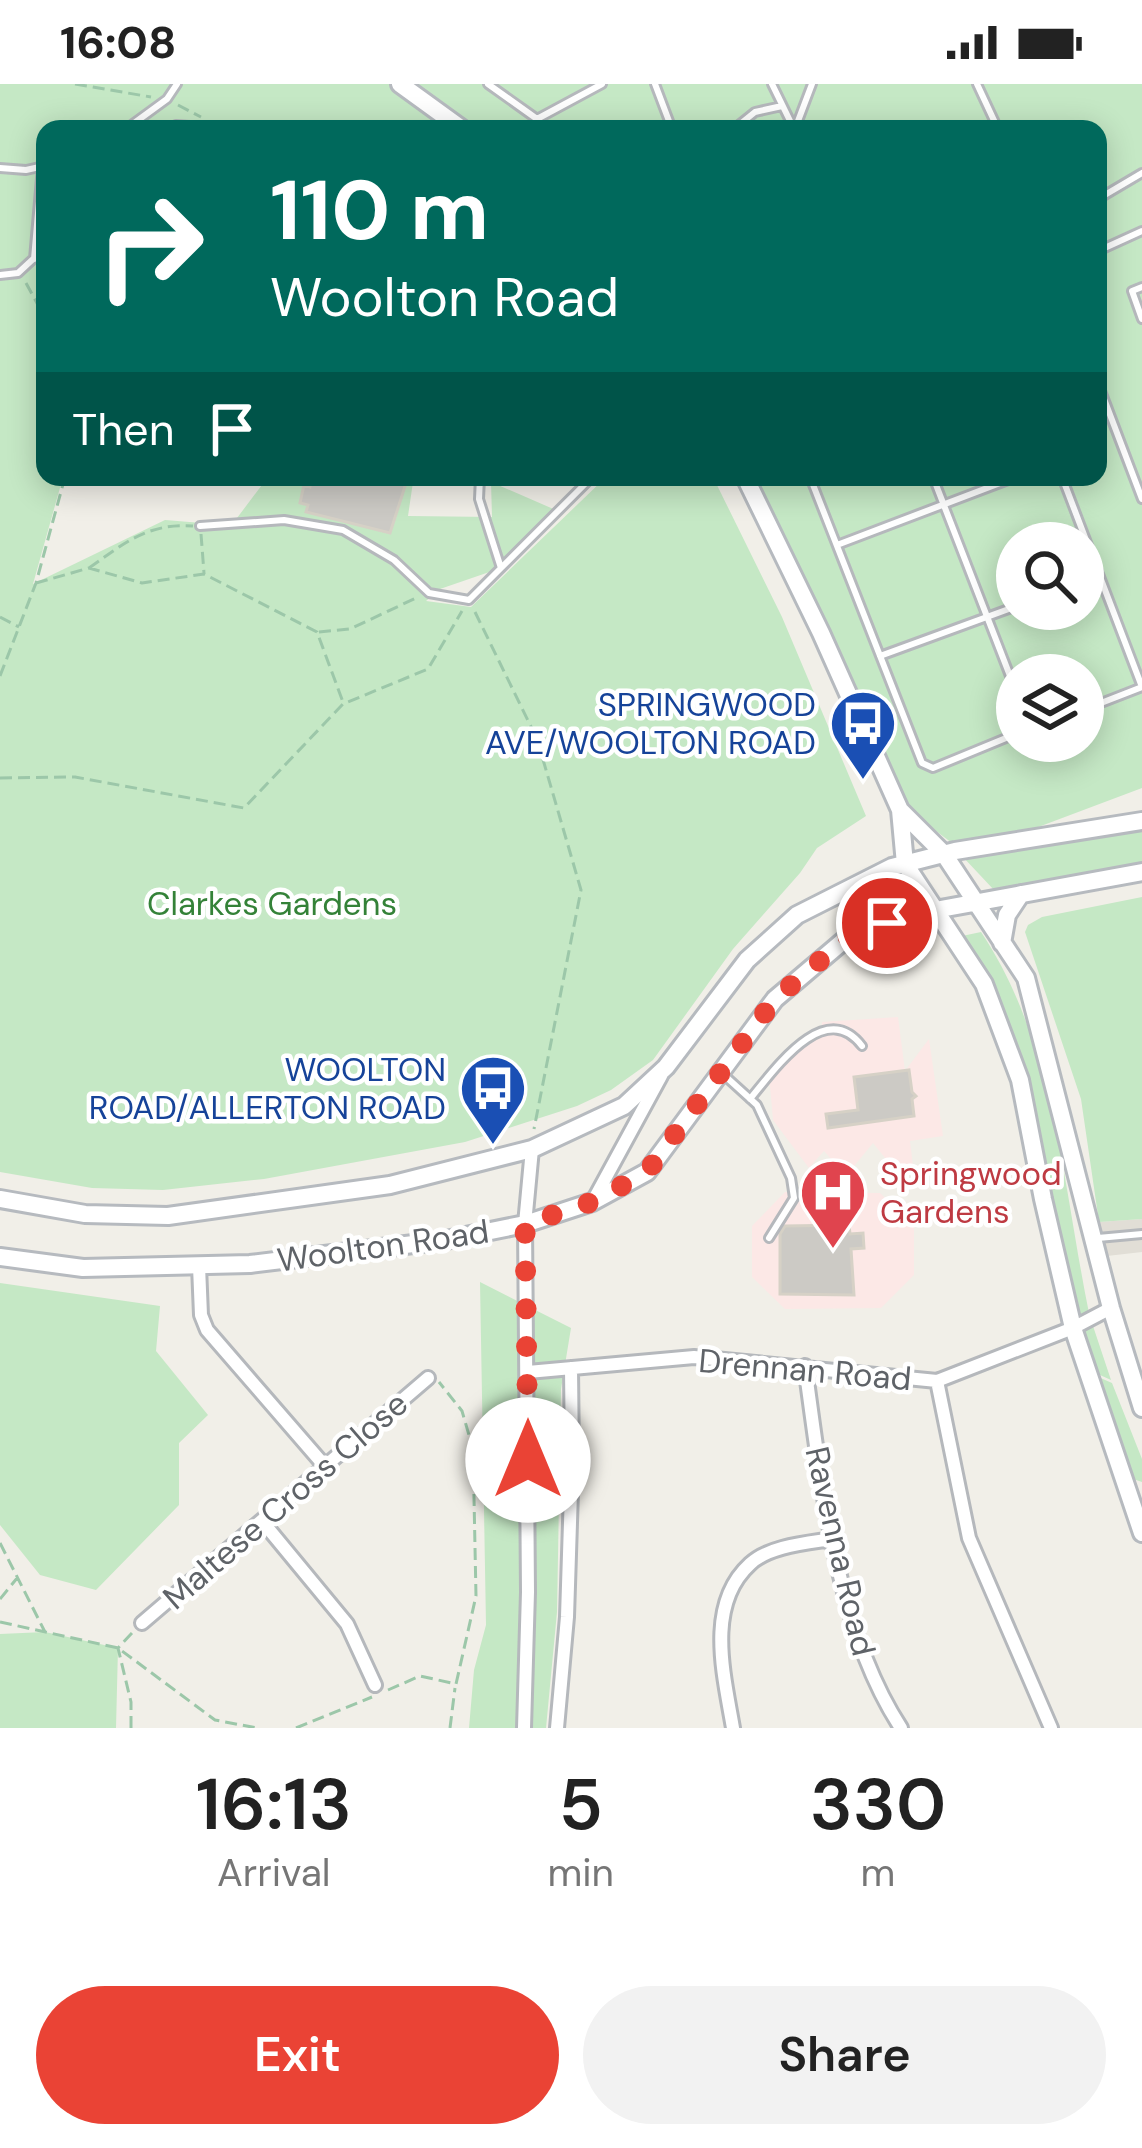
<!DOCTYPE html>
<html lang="en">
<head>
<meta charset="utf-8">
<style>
	body { margin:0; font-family:"DM Sans",sans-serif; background:#f2f2f2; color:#222; height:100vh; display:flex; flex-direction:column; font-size:45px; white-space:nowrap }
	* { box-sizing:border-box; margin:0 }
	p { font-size:39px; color:#767676 }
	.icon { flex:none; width:66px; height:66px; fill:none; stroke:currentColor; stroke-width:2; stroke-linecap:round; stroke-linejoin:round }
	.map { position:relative; height:1644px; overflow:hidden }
	.side { display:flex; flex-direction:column; background:#fff; flex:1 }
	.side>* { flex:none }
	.hud { position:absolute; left:36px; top:36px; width:1071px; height:366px; border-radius:24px; box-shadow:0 6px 30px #0003; background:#00695c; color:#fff; overflow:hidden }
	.buttons { position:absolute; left:996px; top:438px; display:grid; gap:24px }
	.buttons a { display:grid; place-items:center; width:108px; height:108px; border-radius:50%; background:#fff; box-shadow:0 6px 30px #0003; font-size:60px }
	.pin { position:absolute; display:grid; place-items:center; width:102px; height:102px; color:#fff; margin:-51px; border:6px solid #fff; border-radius:50%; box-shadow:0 3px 12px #0007 }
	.me { position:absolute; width:132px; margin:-66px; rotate:0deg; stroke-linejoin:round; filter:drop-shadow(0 0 9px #0008) }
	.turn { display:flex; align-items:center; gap:42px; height:252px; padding:0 36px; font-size:54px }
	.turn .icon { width:156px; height:156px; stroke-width:2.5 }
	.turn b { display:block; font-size:84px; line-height:102px }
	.then { display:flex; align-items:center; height:114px; padding:0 36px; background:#0003; gap:24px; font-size:45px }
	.eta { display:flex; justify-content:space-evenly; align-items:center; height:204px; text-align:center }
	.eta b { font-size:72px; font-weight:600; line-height:84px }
	.button { display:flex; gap:24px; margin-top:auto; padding:24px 36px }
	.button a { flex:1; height:138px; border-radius:72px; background:#ea4335; color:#fff; font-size:48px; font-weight:600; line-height:138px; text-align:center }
	.button a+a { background:#f2f2f2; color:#222 }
	.status { display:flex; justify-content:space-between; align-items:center; height:84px; padding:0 60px; background:#fff; direction:ltr }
	.status svg { height:33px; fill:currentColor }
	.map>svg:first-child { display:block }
	.education { fill:#e1ded6 }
	.medical { fill:#fce8e6 }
	.green { fill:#c5e8c5; fill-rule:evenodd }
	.building { fill:#cccac5; stroke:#d6d1c6; stroke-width:3 }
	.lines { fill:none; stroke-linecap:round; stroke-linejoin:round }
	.lane-casing { stroke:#b5b8bc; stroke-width:12 }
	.street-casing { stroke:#b5b8bc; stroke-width:18 }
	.secondary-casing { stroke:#b6babf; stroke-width:22 }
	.path { stroke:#9cc7a9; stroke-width:3; stroke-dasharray:12 6; stroke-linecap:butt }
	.lane { stroke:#fff; stroke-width:6 }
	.street { stroke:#fff; stroke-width:12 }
	.secondary { stroke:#fff; stroke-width:16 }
	.route { stroke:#ea4335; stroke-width:21; stroke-dasharray:0 37.8 }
	.labels { text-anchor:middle; stroke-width:9; stroke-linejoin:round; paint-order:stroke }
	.transit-label { font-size:33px; fill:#164399; stroke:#fff; text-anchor:end }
	.park-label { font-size:33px; fill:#348238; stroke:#fff }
	.health-label { font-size:33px; fill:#be3a42; stroke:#fff; text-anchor:start }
	.street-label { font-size:33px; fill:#5f6368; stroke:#fff }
</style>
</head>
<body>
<div class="status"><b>16:08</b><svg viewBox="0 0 49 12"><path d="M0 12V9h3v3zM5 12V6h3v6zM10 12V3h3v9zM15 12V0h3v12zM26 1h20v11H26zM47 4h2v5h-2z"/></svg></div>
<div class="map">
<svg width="1142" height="1644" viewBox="0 0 1142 1644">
	<rect width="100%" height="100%" fill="#f1efe8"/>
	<path class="education" d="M1142 1135V1168L1107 1172 1099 1138Z"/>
	<path class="medical" d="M898 933 905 987 929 955 943 1052 910 1057 914 1091 898 1090 873 1059 846 1092 824 1067 809 1084 773 1036 770 1002 765 999 794 965 821 951 822 938Z
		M785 1108 880 1109 914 1141V1191L881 1224 785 1225 752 1193V1142Z"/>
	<path class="green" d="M0 0H1142V704L1033 745 952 759 904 723 752 393H1098V45H45V393H63L33 500 165 436 202 439 237 434 268 393H424L413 398 408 432 492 433 491 398 558 427 501 484 440 505 426 517 471 523 606 393H713L782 533 866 732 817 764 800 789 733 865 653 976 611 1006 577 1022 465 1058 264 1095 163 1106 92 1104 0 1088ZM1017 459H1083V525H1017ZM1017 591H1083V657H1017Z
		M1142 742V781L994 806 963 773Z
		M1142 813V1135L1099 1138 1081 1015 1025 848 1028 841 1042 833Z
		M981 848C1055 958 1063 1102 1089 1229L1074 1234 985 888 962 852Z
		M480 1198 571 1244 561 1305 557 1528 546 1644H469L474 1586 486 1541Z
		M0 1199 160 1222 156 1267 208 1331 179 1359V1421L96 1506 40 1491 0 1441Z
		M1091 1241 1093 1242 1111 1296 1089 1286 1078 1245Z
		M1089 1289 1112 1299 1142 1375V1398L1130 1394Z
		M45 1548 118 1564 116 1644H0V1550Z"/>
	<path class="building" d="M312 393H408L390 449 306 428 308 421 300 419 304 401 310 403Z
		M909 986 912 1008 916 1012 912 1015 914 1032 828 1044 826 1030 858 1026 854 993Z
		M849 1141 850 1150 863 1149 864 1164 851 1165 854 1211 780 1210V1150L785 1142Z"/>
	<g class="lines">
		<defs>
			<path id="lane" d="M488 0 537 35 602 0
				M655 0 672 45
				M772 0 794 45
				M977 0 998 45
				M126 45 167 15 177 0
				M169 45 176 41 232 45
				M734 45 755 28 782 22
				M795 45 812 0
				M0 84 26 86 44 82
				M1098 115 1142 89
				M1098 167 1142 147
				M34 175 42 83
				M0 191 18 189 45 164
				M1142 203 1132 207 1142 235
				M1098 299 1142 415
				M480 393 479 415 501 484 592 393
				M810 393 922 679 933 684 1006 654 1017 642
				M933 393 1017 610
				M1062 393 1142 603
				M200 442 284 436 343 446 394 476 429 509 469 516 501 484
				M837 461 1016 393
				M1083 496 1099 490
				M880 572 1017 522
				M1083 626 1142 603
				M724 991 757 1021 791 1094 794 1114 769 1154
				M750 1015C775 985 825 913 862 962
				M1098 1154 1142 1150"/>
			<path id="street" d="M593 1117 661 992
				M199 1182 201 1231 207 1246 323 1380
				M805 1282C821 1397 836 1545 901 1644
				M528 1288 694 1273 937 1297 1073 1244 1111 1224
				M937 1297 969 1454 1051 1644
				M262 1437 347 1540 375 1601
				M142 1539 428 1294
				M524 1644 528 1508 525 1140 532 1065
				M557 1644 567 1533 572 1376 571 1284
				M733 1644C724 1591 705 1521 750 1480 769 1462 807 1459 832 1455"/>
			<path id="secondary" d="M400 0 462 45
				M745 393 821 549 900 726 905 780 984 900 1020 996 1043 1115 1073 1244 1142 1449
				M900 726 944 770 1026 894 1111 1224 1142 1324
				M1002 859 1007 831 1021 810
				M0 1115 85 1130 168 1132 390 1101 532 1065 624 1022 666 983 747 876 797 831 892 783 955 767 1142 737
				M0 1173 83 1184 250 1180 446 1156 525 1140 592 1118 647 1088 775 915 855 847 935 826 1142 788"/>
		</defs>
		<use href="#lane" class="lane-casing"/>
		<use href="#street" class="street-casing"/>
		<use href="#secondary" class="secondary-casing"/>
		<path class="path" d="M75 0 151 13
			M178 21 201 33
			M26 199 45 234
			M201 450 204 489
			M89 484C125 459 147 439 193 442
			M36 499 89 484 142 499 204 490 317 548 343 618
			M475 528 537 655 581 806 534 1045
			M0 533 19 543
			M319 548 350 545 416 514
			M0 592 36 499 65 393
			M0 694 75 693 244 724 343 620 428 585 462 527
			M0 1459 45 1548
			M0 1515 18 1493
			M0 1538 118 1564 215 1636 257 1644
			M388 1606 420 1592 456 1600 476 1512 473 1365 462 1327 439 1298
			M131 1644V1618L118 1564 132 1549
			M296 1644 372 1613
			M450 1644 455 1604"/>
		<use href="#lane" class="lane"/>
		<use href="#street" class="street"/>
		<use href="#secondary" class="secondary"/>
	</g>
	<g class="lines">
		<path class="route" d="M528 1376 525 1140 592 1118 647 1088 775 915 855 847 887 839"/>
	</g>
	<defs>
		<symbol id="bus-pin" viewBox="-11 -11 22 30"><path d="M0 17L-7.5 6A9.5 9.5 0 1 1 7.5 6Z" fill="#1a4fb4" stroke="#fff"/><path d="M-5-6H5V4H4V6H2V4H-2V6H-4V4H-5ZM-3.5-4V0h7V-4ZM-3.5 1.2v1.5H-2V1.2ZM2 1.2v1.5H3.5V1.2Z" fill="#fff"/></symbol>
		<symbol id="hospital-pin" viewBox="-11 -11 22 30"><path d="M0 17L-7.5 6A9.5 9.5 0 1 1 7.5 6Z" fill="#e0444e" stroke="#fff"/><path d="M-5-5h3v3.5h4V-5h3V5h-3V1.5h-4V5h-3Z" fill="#fff"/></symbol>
	</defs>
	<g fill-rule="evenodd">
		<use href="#bus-pin" x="825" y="601" width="76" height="104"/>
		<use href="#bus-pin" x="455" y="966" width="76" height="104"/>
		<use href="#hospital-pin" x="795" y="1070" width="76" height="104"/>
	</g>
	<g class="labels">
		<g class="transit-label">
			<text x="816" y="632">SPRINGWOOD<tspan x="816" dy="38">AVE/WOOLTON ROAD</tspan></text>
			<text x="446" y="997">WOOLTON<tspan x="446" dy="38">ROAD/ALLERTON ROAD</tspan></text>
		</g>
		<g class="park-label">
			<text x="272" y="831">Clarkes Gardens</text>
		</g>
		<g class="health-label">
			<text x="880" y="1101">Springwood<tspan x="880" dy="38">Gardens</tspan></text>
		</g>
		<g class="street-label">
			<text transform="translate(383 1161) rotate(-8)" y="12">Woolton Road</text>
			<text transform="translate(805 1285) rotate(5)" y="12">Drennan Road</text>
			<text transform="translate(285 1416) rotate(-41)" y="12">Maltese Cross Close</text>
			<text transform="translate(841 1467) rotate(77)" y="12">Ravenna Road</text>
		</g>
	</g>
</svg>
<div class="buttons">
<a><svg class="icon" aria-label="search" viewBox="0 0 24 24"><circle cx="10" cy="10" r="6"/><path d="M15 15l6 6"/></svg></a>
<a><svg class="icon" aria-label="layers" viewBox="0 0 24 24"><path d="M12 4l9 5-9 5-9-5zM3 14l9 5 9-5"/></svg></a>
</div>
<div class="pin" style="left:887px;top:839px;background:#d93025"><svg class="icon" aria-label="arrive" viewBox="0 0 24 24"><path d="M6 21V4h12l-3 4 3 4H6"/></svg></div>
<svg class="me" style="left:528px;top:1376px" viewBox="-20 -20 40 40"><circle r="19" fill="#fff"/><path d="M0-13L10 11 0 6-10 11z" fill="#ea4335"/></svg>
<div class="hud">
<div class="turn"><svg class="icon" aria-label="right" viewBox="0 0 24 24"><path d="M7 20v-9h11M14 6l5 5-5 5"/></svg><div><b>110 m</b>Woolton Road</div></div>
<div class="then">Then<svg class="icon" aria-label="arrive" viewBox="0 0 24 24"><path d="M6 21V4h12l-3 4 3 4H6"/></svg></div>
</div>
</div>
<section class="side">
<div class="eta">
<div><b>16:13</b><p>Arrival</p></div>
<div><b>5</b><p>min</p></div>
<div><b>330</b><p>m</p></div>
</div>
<div class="button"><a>Exit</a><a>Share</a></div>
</section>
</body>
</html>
